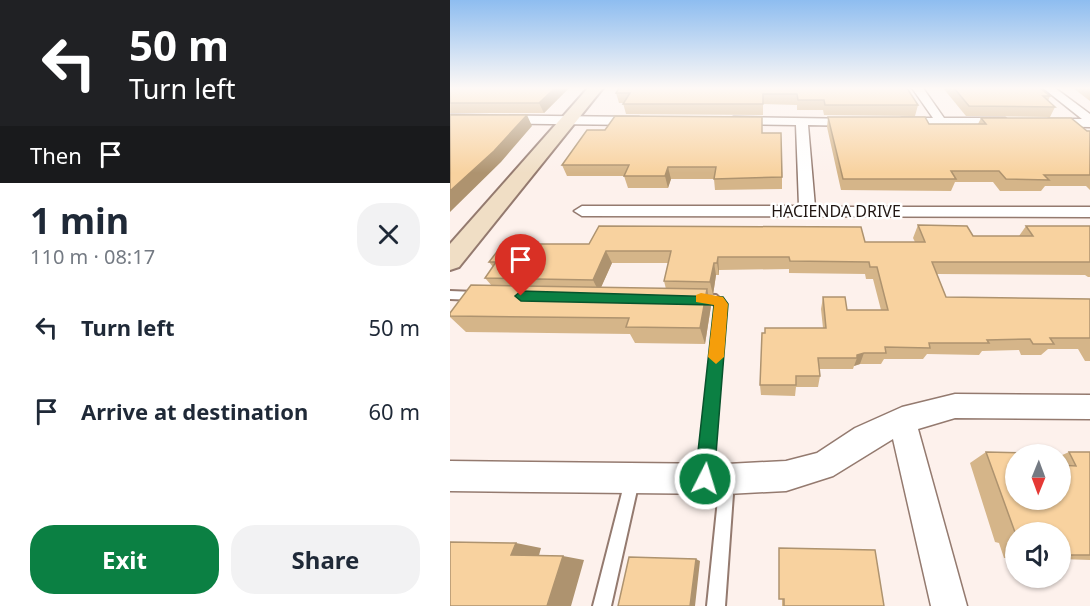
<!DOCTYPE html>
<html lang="en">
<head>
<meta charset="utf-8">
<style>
	body { margin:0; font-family:"Noto Sans",sans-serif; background:#f2f2f3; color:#1f2937; height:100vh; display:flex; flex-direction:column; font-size:22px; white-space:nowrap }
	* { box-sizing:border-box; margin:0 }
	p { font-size:20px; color:#747a83 }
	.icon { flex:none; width:33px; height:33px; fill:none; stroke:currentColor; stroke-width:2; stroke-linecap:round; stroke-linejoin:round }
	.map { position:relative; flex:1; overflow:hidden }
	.drawer { display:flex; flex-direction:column; background:#fff; width:450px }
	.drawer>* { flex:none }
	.banner { background:#202124; color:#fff; overflow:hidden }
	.needle { width:39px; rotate:181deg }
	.buttons { position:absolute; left:555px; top:444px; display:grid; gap:12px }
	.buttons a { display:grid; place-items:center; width:66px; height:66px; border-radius:50%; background:#fff; box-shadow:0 2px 4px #0004; font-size:30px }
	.pin { position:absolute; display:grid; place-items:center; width:51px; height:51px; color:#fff; margin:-62px -26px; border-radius:50% 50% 50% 0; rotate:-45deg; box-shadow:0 0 6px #0007 }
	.pin .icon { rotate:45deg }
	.me { position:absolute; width:66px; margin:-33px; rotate:5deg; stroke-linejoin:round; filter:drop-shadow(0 0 4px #0008) }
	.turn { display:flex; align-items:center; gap:21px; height:126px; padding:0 30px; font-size:27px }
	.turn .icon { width:78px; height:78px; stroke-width:2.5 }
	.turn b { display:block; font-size:42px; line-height:51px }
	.then { display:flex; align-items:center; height:57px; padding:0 30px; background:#0003; gap:12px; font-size:22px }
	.round { display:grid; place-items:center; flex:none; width:63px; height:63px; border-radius:24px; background:#f2f2f3 }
	.overview { display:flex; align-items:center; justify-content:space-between; height:102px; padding:0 30px }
	h1 { font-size:36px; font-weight:700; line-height:45px }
	.action { display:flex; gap:12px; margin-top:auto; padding:12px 30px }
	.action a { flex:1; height:69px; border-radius:24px; background:#0b8043; color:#fff; font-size:24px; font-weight:700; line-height:69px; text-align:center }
	.action a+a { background:#f2f2f3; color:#1f2937 }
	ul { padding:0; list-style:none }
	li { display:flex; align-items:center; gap:18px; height:84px; padding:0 30px }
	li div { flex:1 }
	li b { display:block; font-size:22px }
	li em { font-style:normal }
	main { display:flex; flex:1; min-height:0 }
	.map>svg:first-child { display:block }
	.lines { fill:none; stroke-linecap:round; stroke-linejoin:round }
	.service-casing { stroke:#947a6f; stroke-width:4 }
	.minor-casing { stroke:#947a6f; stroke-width:3 }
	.secondary-casing { stroke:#947a6f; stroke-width:4 }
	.service { fill:#fff; fill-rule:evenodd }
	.minor { fill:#fff; fill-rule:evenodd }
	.secondary { fill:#f0dec5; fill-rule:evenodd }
	.wall { fill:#d5b589; fill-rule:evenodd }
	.shaded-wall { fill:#ae936f }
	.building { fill:#f8d29f; stroke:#ae936f; stroke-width:1.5 }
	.route { fill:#0b8043; stroke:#07532c; stroke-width:1.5 }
	.slow { fill:#f59e0b }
	.labels { text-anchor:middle; stroke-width:5; stroke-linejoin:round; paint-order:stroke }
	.far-street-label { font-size:16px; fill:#201612; stroke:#fff }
</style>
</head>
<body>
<main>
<section class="drawer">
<div class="banner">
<div class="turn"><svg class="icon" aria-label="left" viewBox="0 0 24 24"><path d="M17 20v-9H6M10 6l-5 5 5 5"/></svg><div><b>50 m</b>Turn left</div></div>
<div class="then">Then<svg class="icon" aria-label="arrive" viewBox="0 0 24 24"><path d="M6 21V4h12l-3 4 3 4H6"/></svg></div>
</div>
<div class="overview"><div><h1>1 min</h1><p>110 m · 08:17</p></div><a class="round"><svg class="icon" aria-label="close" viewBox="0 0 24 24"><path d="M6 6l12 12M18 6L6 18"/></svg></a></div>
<ul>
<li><svg class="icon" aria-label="left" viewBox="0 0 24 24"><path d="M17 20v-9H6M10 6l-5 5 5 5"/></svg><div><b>Turn left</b></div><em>50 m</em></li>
<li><svg class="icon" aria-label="arrive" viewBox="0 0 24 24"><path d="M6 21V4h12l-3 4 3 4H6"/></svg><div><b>Arrive at destination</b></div><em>60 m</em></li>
</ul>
<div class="action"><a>Exit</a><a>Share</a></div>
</section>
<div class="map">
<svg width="640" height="606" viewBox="0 0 640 606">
	<rect width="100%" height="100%" fill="#fdf1ec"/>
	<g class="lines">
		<defs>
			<path id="service" d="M0 291 25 292 30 296 25 300 0 299Z
				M245 294 266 295 276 304 262 476 260 481 255 483 250 481 248 476 266 306 260 302 241 301 240 298Z
				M277 473 282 475 284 480 275 606H257L270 480 272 475Z
				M182 474 187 476 189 481 161 606H143L175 481 177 476Z"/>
			<path id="minor" d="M462 88H473L494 118H555L561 122 555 126 448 125V119L452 118H483Z
				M593 88H605L640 114V127L595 126V120L599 119H632Z
				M0 115 189 117 195 121 189 125 0 123Z
				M284 117 409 119V125L405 126 358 125 365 207H640V217L132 216 124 211 132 206H349L346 125 280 124V118Z
				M505 394 640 395V419L505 418 468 429 517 606H481L443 439 383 476 336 491 277 494 0 491V461L277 464 336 461 367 453 405 428 452 407Z"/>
			<path id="secondary" d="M138 88H153L9 267 0 270V244Z"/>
		</defs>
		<use href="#service" class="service-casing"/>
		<use href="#minor" class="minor-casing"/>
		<use href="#secondary" class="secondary-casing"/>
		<use href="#service" class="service"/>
		<use href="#minor" class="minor"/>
		<use href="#secondary" class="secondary"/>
	</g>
	<path class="wall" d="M0 88H119L94 113H0Z
		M457 88 468 105 465 116 374 115 373 110H347V105L313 104V115L176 114 173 103H169L166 93Z
		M493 88H590L600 96 598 101 605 107 600 117 516 116Z
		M623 88H640V101Z
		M378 117 479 124H528L531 118 640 131V190L636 186H595L591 191H550L543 182H505L501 191 391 190 377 127Z
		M312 133 332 177V189L265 190 264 179H221L218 188H178L174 176H117L112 165Z
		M468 225 523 236H569L576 226H640V277H638L635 275 487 274 496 297 640 299V361H635L628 349H598L591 355H571L569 350 532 351 529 355 477 354 473 359H434L431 364H410L404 366 403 369H369L370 376 368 387H346L345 396 311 395 310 385 373 328 371 309 373 297 397 310H431L423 279H416L415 274 339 273V269L269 270V275H266L263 295 258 294 261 306 255 344 185 343 180 334 16 332 0 317V313L42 286 35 278 43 267 39 262 139 244 465 242 463 238ZM162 263H218L214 281 216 289 151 287Z
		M536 452 566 454 610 500V456L619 452H640V560L610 559V532H566V558H554L549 543 545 542 520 463Z
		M329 548 434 606H332V599H329Z"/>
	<path class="shaded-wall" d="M105 88H119L94 113 89 103Z
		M77 115 82 126 51 162 0 212V191Z
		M218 167 221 179 218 188 215 176Z
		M156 251 162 263 149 292 143 280Z
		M268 257 269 270V275L267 263Z
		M264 263 266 275 263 295 260 282Z
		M257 289 261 306 255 344 250 328Z
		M414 353 410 364 404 366 407 358V355Z
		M66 543 91 548 88 559 61 555Z
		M113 556 134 560 121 606H97Z
		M246 559 250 561 245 606H240Z"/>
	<path class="building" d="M0 88H105L89 103H0Z
		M169 88H457L468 105H375L374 100H348L347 94H313V104H173L180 93H166Z
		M504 88H590L600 96H593L605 107 519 106Z
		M0 115H77L44 151 0 191Z
		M165 116 312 117V133H331L332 177 264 179 266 167H218L215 176H174L179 165H112L137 130H155Z
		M378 117H475L479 124H536L531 118H621L637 131H640V175H594L599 180 556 179 549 171H501L506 179H393Z
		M468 225 517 226 523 236H583L576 226H640V262H482L496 297 640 299V338H600L604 344H583L580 339 537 340 539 343H479L480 348 435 347 436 353H414L407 355V358H368L370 376H346V385H310L312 333H315V328H376L373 297H395L397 310H438L427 267H420L419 262 340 261 339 257H268L267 263H264L260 282 214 281 221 251H156L143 280 35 278 46 262H39L53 244H139L149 226 411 227 415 242H475Z
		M21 285 257 289 250 328 176 327 179 318 0 316V313Z
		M536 452 579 453V454H566V500H610V465L626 466 619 452H640V555H610V532H566V535Z
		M0 542 66 543 61 555 113 556 97 606H0Z
		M329 548 425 550 434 606H334V599H329Z
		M179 557 246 559 240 606H168Z"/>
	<linearGradient id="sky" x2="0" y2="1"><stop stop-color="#8ebdf0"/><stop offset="0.51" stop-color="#fef9f6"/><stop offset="1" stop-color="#fef9f6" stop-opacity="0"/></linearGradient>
	<rect width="640" height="173" fill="url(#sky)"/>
	<path class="route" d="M71 291 273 297 278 304 264 479 262 486 255 488 248 486 245 479 264 305 71 301 65 296Z"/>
	<path class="slow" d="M251 293 273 297 278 304 274 357 266 364 258 357 264 305 246 302V295Z"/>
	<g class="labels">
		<g class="far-street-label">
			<text x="386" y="217">HACIENDA DRIVE</text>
		</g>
	</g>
</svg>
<div class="buttons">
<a><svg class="needle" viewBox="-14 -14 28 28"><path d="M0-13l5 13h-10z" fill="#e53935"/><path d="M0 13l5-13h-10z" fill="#747a83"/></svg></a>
<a><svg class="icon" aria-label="sound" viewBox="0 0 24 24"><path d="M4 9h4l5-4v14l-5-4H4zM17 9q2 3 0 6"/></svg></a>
</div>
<div class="pin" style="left:71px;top:296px;background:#d93025"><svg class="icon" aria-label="arrive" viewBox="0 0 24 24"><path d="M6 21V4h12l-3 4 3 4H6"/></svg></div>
<svg class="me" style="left:255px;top:479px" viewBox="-20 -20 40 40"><circle r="17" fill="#0b8043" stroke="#fff" stroke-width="3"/><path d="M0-11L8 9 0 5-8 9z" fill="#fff"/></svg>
</div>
</main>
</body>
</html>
